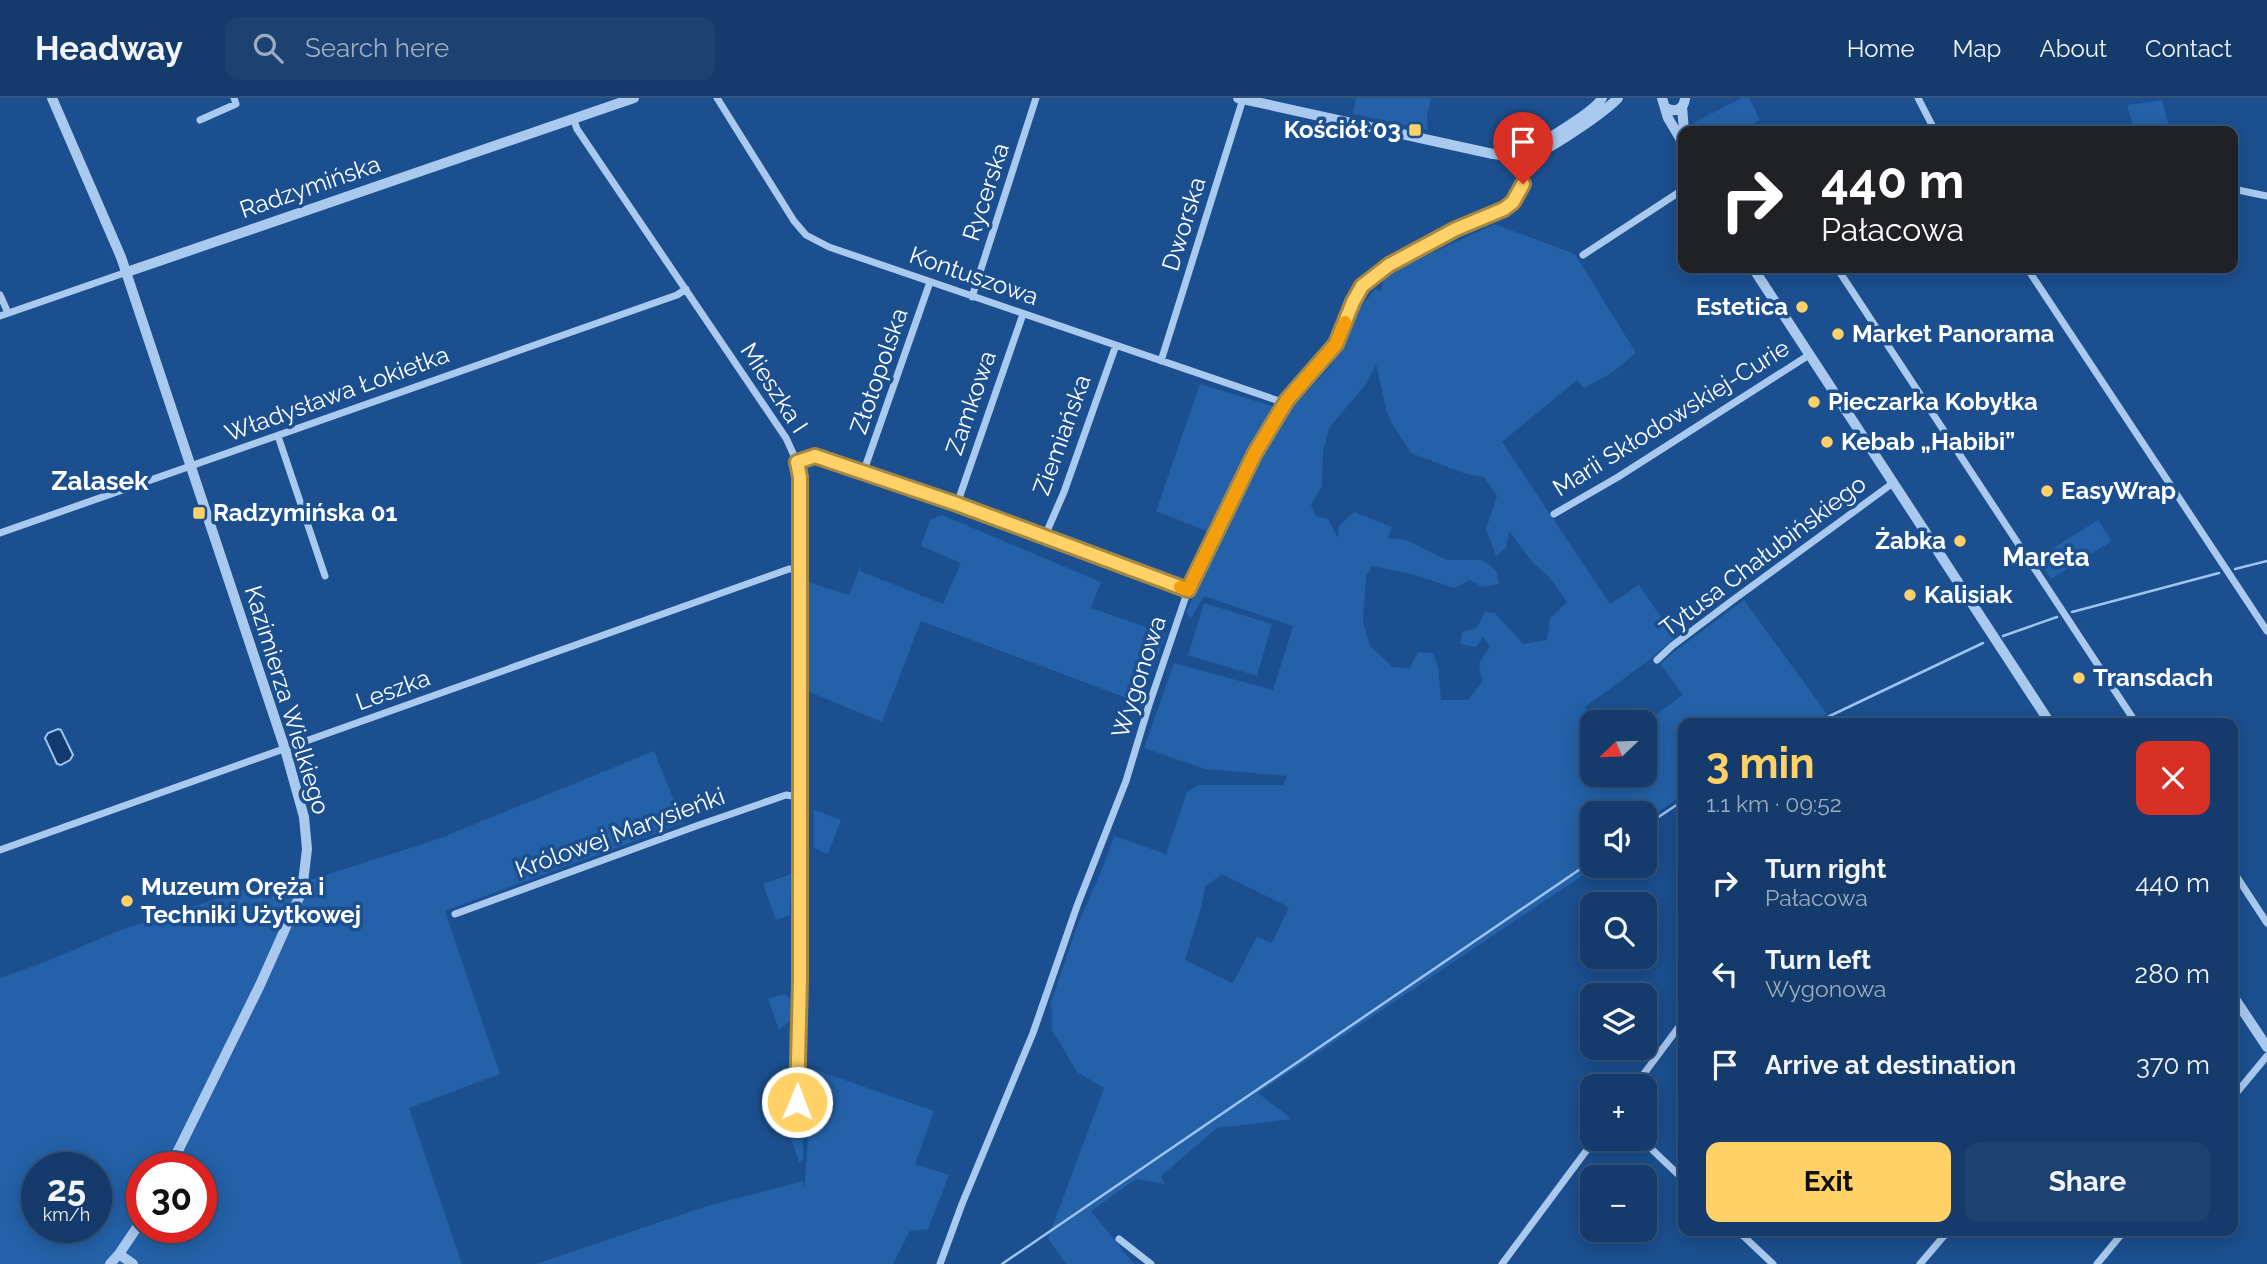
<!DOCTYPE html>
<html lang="en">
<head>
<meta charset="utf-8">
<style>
	body { margin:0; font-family:Raleway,sans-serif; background:#1d4271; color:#f1f3f6; height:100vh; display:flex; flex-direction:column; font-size:26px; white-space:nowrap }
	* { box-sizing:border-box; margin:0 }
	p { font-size:23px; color:#9dadc1 }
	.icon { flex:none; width:38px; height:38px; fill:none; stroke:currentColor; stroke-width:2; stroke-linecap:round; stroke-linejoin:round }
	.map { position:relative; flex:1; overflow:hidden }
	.panel { position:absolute; left:1678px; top:620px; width:560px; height:518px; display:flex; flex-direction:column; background:#143b6b; border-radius:14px; box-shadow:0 4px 18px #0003,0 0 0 2px #33557e }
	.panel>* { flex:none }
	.top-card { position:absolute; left:1678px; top:28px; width:560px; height:147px; border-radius:14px; box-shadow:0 4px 18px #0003,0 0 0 2px #33557e; background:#202124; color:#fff; overflow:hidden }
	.needle { width:46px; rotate:247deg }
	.controls { position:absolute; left:1580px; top:612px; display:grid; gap:14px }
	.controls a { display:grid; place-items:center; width:77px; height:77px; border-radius:14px; background:#143b6b; box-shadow:0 4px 18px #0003,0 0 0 2px #33557e; font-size:35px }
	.speed { position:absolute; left:21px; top:1054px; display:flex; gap:14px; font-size:35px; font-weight:700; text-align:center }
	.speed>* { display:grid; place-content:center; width:91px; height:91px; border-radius:50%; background:#143b6b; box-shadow:0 4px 18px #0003,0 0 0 2px #33557e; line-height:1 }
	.speed small { font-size:18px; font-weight:400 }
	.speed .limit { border:10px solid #d22; background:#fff; color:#111 }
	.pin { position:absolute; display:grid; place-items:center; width:60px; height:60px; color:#fff; margin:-72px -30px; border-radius:50% 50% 50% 0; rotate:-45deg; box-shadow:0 0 7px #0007 }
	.pin .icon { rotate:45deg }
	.me { position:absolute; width:77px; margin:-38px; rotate:1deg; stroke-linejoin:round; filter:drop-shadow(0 0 5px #0008) }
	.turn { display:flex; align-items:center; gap:24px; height:147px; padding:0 28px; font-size:32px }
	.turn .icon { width:91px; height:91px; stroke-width:2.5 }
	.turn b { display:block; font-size:49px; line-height:60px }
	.round { display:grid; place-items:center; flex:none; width:74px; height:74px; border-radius:14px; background:#1d4271 }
	.overview { display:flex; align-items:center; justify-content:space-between; height:119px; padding:0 28px }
	h1 { font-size:42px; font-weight:700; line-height:52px; color:#ffd166 }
	.cta { display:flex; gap:14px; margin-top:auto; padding:14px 28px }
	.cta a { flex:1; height:80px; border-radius:14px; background:#ffd166; color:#111; font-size:28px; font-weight:700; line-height:80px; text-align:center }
	.cta a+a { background:#1d4271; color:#f1f3f6 }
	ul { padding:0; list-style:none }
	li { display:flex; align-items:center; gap:21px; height:91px; padding:0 28px }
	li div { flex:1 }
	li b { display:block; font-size:26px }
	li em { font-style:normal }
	header { display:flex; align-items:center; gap:42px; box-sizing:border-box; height:98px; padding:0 35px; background:#143b6b; border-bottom:2px solid #33557e }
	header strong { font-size:33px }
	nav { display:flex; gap:38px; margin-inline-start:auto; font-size:24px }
	.search { width:490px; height:63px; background:#1d4271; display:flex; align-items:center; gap:18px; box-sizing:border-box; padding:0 24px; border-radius:14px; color:#9dadc1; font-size:26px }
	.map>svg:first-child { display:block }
	.green { fill:#2461a8; fill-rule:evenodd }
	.water { fill:#123a6d; stroke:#9cc4f0; stroke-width:2 }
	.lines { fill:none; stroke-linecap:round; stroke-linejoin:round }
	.stream { stroke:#9cc4f0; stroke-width:2.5 }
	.minor { stroke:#a9c9ee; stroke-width:7 }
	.tertiary { stroke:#a9c9ee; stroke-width:10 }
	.route-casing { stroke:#a68842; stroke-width:18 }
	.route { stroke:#ffd166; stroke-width:12 }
	.slow { stroke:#f59e0b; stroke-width:12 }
	.poi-dot { fill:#ffd166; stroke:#1b4f8f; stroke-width:2.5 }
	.labels { text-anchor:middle; stroke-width:7; stroke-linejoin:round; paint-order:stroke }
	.poi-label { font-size:24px; font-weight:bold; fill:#fff; stroke:#1b4f8f; text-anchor:start }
	.street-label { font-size:24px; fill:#fff; stroke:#1b4f8f }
	.neighbourhood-label { font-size:26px; font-weight:bold; fill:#fff; stroke:#1b4f8f }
</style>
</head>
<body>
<header>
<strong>Headway</strong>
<div class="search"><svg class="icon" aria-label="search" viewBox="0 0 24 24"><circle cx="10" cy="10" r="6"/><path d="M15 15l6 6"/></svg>Search here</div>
<nav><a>Home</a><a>Map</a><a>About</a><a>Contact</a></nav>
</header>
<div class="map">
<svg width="2267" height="1166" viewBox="0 0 2267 1166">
	<rect width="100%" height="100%" fill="#1b4f8f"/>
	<path class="green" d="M1356 0H1431L1427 18 1428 32 1353 16Z
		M1742 0H1749L1760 22 1739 33H1697L1693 25Z
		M2162 2 2170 33H2134L2127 7Z
		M1494 126 1575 156 1636 255 1613 274 1584 290 1577 282 1502 344 1610 506 1639 487 1675 540 1648 563 1585 609 1594 622 1605 615 1612 625H1592V677H1645L1644 625 1683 597 1660 566 1674 554 1744 502 1827 616 1810 625H1684L1683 697 1645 723V716H1592V759L1583 766 1588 774 1258 995 1292 1021 1217 1030 1161 1078 1165 1086 1136 1081 1091 1113 1134 1166H1066L1048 1140 1104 990 1077 974 1052 932V912L1050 907 1077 828 1102 772 1114 738 1166 756 1187 694 1199 687H1283L1287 678 1205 671 1144 650 1174 565 1273 592 1293 528 1204 498 1191 520 1186 514 1206 471 1209 434 1156 413 1200 286 1275 309 1283 319 1330 269 1342 248 1356 215 1375 191 1381 193 1385 177ZM1376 266 1386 311 1391 324 1411 355 1466 376 1484 379 1497 398 1486 431 1496 458 1506 450 1509 433 1533 465 1549 479 1567 504 1550 520 1547 542 1523 546 1495 515 1485 514 1477 530 1462 534 1460 546 1476 549 1483 539 1490 549 1479 565 1482 584 1468 602H1441L1438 569 1433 555 1418 554 1410 570 1393 569 1370 548 1363 524 1366 478 1372 468 1412 476 1454 490 1470 482 1482 489 1499 486 1496 472 1482 462H1447L1406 442 1388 440 1392 429 1354 414 1339 428 1338 440 1328 421 1316 418 1311 407 1322 388 1323 354 1329 330 1366 286ZM1222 776 1289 809 1272 845 1257 839 1233 885 1185 862 1201 810 1205 789Z
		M942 417 1101 484 1091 510 1166 536 1140 605 921 523 882 624 807 593 808 484 849 497 862 464 860 473 943 506 961 465 921 448 930 422Z
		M2098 422 2112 443 2051 481 2037 460Z
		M1204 505 1272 526 1257 578 1188 557Z
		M654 653 683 725 445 813 500 976 409 1010 462 1166H0V880L42 865 121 832 262 786 302 793 304 784 438 741ZM37 1069H96V1129H37ZM142 1069H201V1129H142Z
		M814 712 841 722 828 756 814 750Z
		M791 776 790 817 776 822 763 786Z
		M784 896 791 901V922L779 932 768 901Z
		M813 971 934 1013 915 1066 949 1077 928 1131 910 1133 893 1166H536L704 1109 803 1083 804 1093Z
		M803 1008V1062L799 1064 782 1015Z"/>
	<path class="water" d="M58 631 61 632 73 657 70 662 61 667 57 666 45 640 48 635Z"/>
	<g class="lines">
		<path class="stream" d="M2235 471 2267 463
			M2072 514 2219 475
			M2003 538 2057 519
			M1815 625 1983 545
			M1645 728 1684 702
			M1002 1166 1592 763"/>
		<path class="minor" d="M717 0 794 123 806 137 829 149 1285 305
			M1918 0 1935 33
			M573 20 577 31 786 340 797 364 800 379V883L797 1004
			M200 22 236 6 234 0
			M2233 91 2267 98
			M1583 157 1684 91
			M1837 170 2136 625
			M2027 170 2267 533
			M0 197 8 215
			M972 199 1036 0
			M0 218 127 174
			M1161 263 1243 1
			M278 338 325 478
			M797 364 815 358 957 406 1188 492
			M863 375 930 184
			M957 406 1023 216
			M1554 416 1618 379 1809 257
			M0 435 677 197 686 191
			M1044 440 1064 394 1116 247
			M1657 562 1672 548 1733 502 1893 385
			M0 752 789 471H799
			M2233 773 2267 825
			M455 816 699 727 786 697 799 699
			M1634 989 1684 922
			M2233 999 2267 958
			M1641 1041 1684 1082
			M1737 1132 1773 1166
			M1119 1141 1151 1166
			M940 1166 962 1106 1033 935 1077 808 1126 683 1149 607 1188 492 1255 355 1287 302 1336 246 1353 204 1362 188 1389 167 1456 131 1504 111 1513 104 1523 86 1524 69 1521 58
			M1502 1166 1595 1041
			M1920 1166 1949 1132
			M2097 1166 2125 1132"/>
		<path class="tertiary" d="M52 0 121 159 285 651 304 719 307 751 302 793 260 887 170 1069
			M1238 0 1493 56C1507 58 1522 59 1536 55 1552 51 1607 12 1618 0
			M1662 0 1668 20 1684 47
			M1682 9 1684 33
			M1666 10C1676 15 1684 11 1685 0
			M1525 55C1541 44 1595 15 1602 0
			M1753 170 2050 625
			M127 174 634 0
			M2233 898 2267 949
			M119 1156 133 1166
			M110 1166 119 1156 142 1122"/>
	</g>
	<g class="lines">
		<defs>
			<path id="route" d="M797 1004 800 883V379L797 364 815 358 957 406 1188 492 1255 355 1287 302 1336 246 1353 204 1362 188 1389 167 1456 131 1504 111 1513 104 1523 86"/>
		</defs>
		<use href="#route" class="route-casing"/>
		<use href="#route" class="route"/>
		<path class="slow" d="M1180 489 1188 492 1255 355 1287 302 1336 246 1345 224"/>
	</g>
	<g class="poi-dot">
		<rect x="1408" y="25" width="14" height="14" rx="3.5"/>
		<circle cx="1802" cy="209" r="7"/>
		<circle cx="1838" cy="236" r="7"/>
		<circle cx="1814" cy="304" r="7"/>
		<circle cx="1827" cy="344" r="7"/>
		<circle cx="2047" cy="393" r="7"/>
		<rect x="192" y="408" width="14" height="14" rx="3.5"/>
		<circle cx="1960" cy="443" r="7"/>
		<circle cx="1910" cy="497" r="7"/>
		<circle cx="2079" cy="580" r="7"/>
		<circle cx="127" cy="803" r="7"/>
	</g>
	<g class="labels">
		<g class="poi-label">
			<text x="1401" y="40" text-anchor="end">Kościół 03</text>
			<text x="1788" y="217" text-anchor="end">Estetica</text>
			<text x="1852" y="244">Market Panorama</text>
			<text x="1828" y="312">Pieczarka Kobyłka</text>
			<text x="1841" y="352">Kebab „Habibi”</text>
			<text x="2061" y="401">EasyWrap</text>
			<text x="213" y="423">Radzymińska 01</text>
			<text x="1946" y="451" text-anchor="end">Żabka</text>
			<text x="1924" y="505">Kalisiak</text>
			<text x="2093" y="588">Transdach</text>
			<text x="141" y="797">Muzeum Oręża i<tspan x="141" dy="28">Techniki Użytkowej</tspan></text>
		</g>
		<g class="street-label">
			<text transform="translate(310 89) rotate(-19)" y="8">Radzymińska</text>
			<text transform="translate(986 94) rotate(-72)" y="8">Rycerska</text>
			<text transform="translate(1184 126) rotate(-73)" y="8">Dworska</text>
			<text transform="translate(974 178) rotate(19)" y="8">Kontuszowa</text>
			<text transform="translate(879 273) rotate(-71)" y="8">Złotopolska</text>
			<text transform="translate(774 290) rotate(57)" y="8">Mieszka I</text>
			<text transform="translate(337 296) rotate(-20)" y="8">Władysława Łokietka</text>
			<text transform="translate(971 305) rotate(-71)" y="8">Zamkowa</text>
			<text transform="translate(1671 320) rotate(-32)" y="8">Marii Skłodowskiej-Curie</text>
			<text transform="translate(1062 337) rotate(-70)" y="8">Ziemiańska</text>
			<text transform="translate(1763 458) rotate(-37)" y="8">Tytusa Chałubińskiego</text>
			<text transform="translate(1139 579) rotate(-72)" y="8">Wygonowa</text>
			<text transform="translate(393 592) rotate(-20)" y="8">Leszka</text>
			<text transform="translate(287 602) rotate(73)" y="8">Kazimierza Wielkiego</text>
			<text transform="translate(620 735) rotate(-20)" y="8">Królowej Marysieńki</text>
		</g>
		<g class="neighbourhood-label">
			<text x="100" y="392">Zalasek</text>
			<text x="2046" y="468">Mareta</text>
		</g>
	</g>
</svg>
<div class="controls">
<a><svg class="needle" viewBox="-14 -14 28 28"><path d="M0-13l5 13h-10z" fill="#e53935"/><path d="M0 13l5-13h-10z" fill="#9dadc1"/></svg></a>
<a><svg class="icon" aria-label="sound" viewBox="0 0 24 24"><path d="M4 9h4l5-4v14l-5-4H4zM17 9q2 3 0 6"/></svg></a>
<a><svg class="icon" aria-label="search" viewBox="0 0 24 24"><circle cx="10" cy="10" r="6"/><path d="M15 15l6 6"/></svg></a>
<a><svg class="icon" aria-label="layers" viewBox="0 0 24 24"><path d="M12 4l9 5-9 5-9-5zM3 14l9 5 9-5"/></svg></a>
<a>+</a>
<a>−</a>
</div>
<div class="speed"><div>25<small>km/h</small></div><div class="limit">30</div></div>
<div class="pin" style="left:1523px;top:86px;background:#d93025"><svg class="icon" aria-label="arrive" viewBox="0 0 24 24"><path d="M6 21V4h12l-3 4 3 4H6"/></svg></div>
<svg class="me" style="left:797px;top:1004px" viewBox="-20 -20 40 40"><circle r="17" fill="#ffd166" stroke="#fff" stroke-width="3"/><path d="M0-11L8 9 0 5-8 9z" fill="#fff"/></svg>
<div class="top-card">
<div class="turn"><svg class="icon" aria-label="right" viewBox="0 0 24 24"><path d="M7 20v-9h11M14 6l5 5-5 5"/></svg><div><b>440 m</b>Pałacowa</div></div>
</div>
<section class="panel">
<div class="overview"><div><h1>3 min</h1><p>1.1 km · 09:52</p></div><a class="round" style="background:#d93025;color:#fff"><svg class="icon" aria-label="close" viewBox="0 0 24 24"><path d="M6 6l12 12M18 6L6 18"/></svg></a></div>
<ul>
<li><svg class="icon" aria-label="right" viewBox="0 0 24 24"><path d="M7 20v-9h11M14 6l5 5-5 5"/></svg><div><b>Turn right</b><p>Pałacowa</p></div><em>440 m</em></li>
<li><svg class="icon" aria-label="left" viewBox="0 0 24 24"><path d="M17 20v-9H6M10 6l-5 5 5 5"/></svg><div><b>Turn left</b><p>Wygonowa</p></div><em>280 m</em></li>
<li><svg class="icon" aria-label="arrive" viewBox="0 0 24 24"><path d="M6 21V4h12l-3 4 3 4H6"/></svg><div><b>Arrive at destination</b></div><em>370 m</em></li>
</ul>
<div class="cta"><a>Exit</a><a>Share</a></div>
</section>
</div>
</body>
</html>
